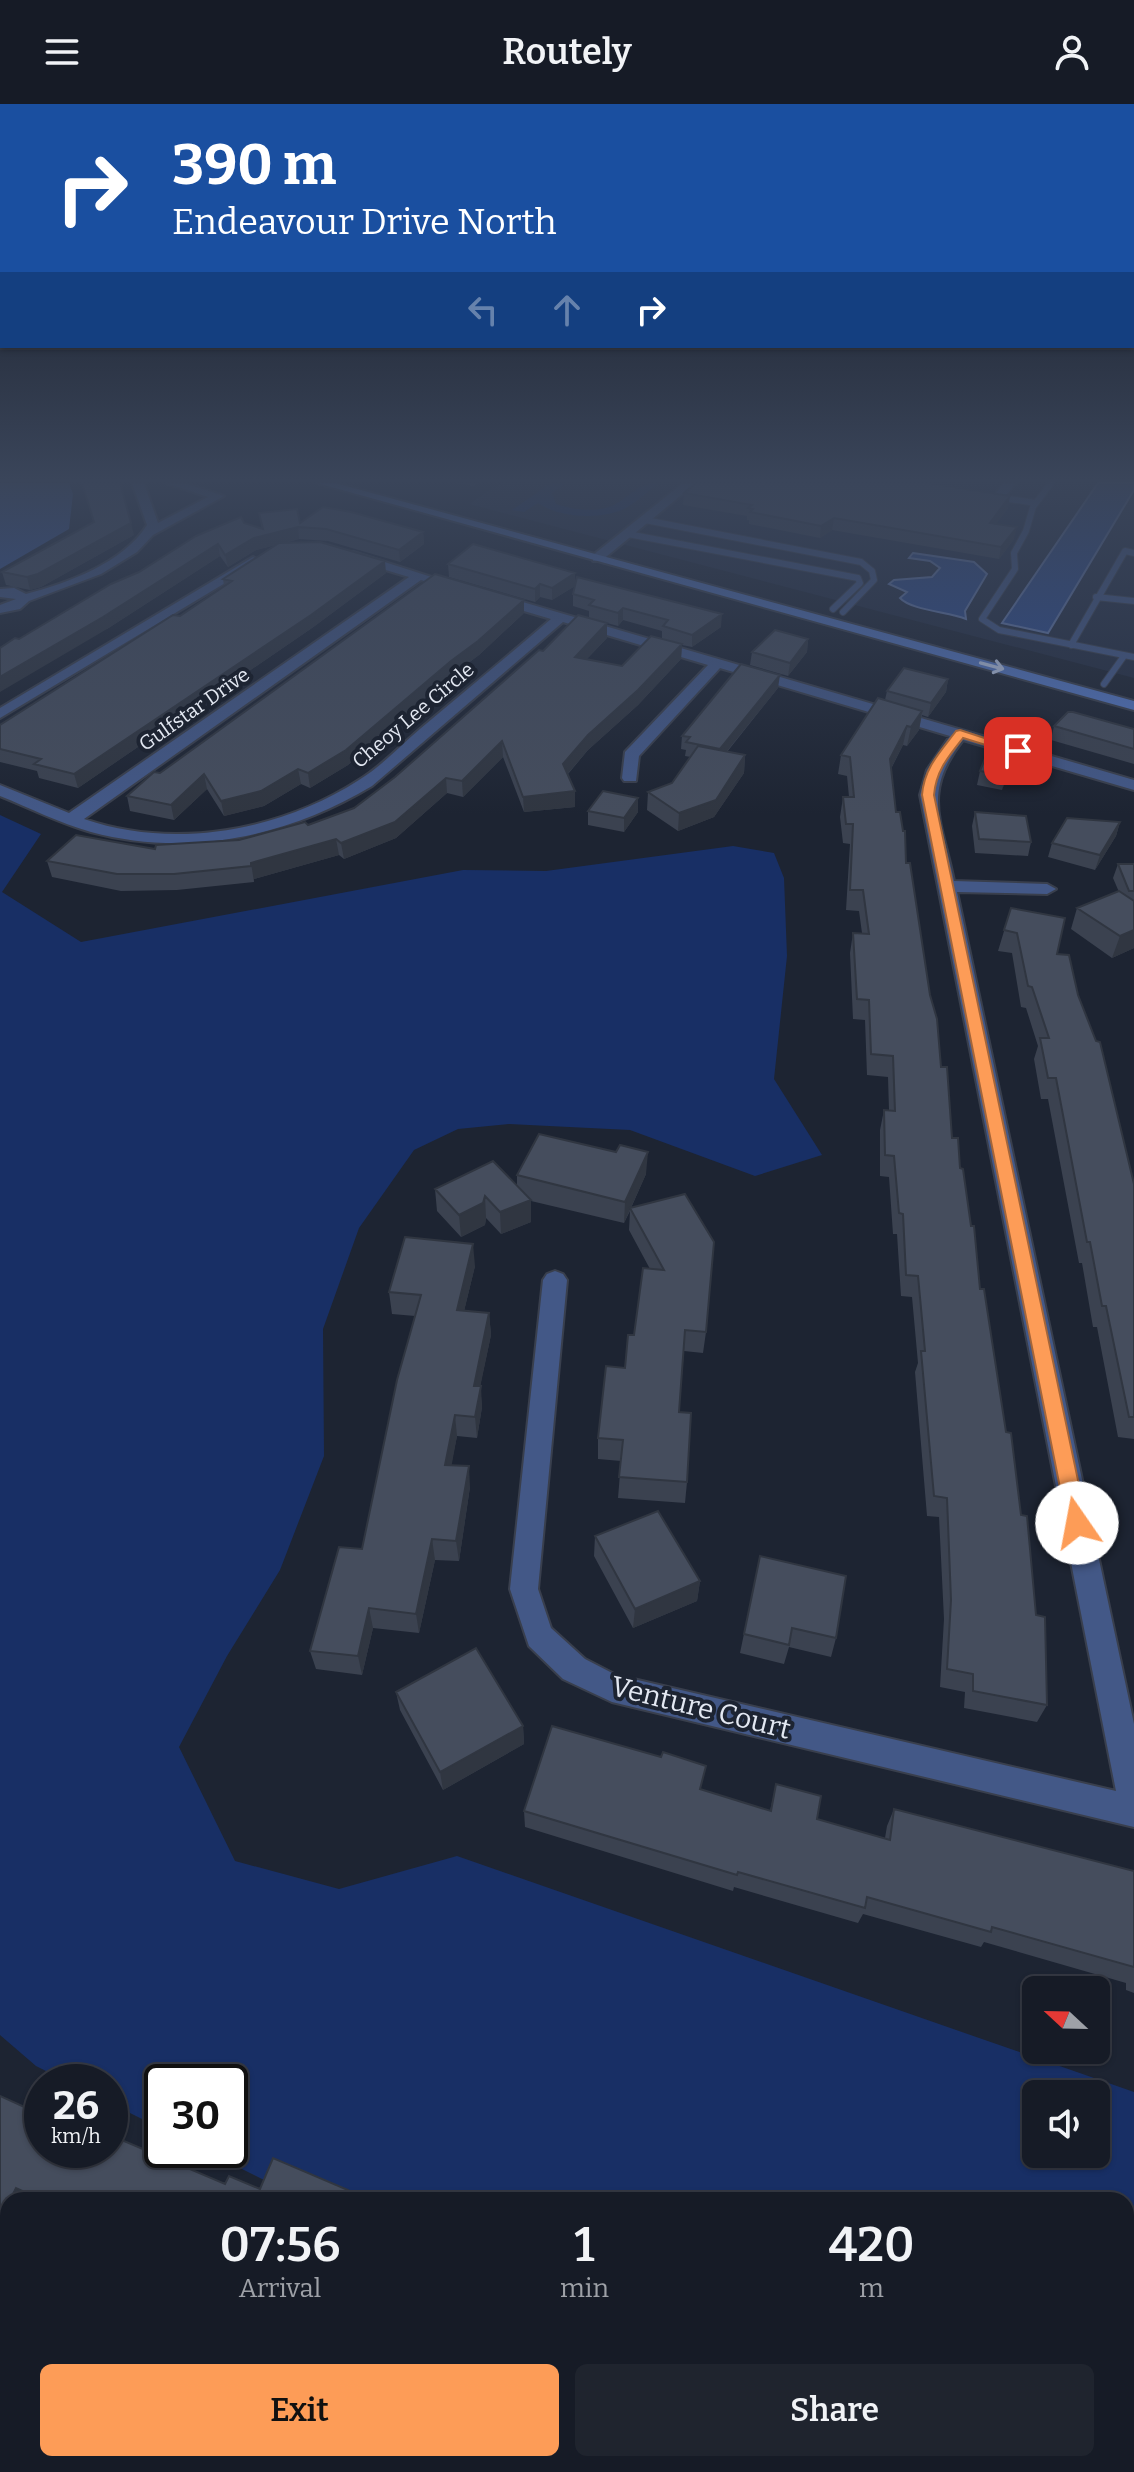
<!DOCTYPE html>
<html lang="en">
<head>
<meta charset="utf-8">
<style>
	body { margin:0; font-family:Bitter,serif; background:#1f242e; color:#f1f3f6; height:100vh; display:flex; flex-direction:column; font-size:30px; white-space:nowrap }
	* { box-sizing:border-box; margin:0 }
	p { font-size:26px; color:#9ea1a7 }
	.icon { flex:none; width:44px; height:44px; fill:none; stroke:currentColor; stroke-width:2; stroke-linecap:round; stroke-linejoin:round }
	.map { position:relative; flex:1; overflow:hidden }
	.panel { position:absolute; left:0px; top:2088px; width:1134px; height:280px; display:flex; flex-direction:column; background:#161b26; border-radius:24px 24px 0 0; box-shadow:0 2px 6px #0004,0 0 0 2px #353943 }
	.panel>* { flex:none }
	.banner { position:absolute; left:0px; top:0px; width:1134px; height:244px; box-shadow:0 2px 6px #0004,0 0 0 2px #353943; background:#1a4fa0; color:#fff; overflow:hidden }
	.needle { width:52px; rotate:292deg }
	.tools { position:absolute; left:1022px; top:1872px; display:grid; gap:16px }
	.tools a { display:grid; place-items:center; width:88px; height:88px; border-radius:12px; background:#161b26; box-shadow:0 2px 6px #0004,0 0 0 2px #353943; font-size:40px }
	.speed { position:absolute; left:24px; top:1960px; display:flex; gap:16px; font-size:40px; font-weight:700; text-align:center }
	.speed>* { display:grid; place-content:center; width:104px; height:104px; border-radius:50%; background:#161b26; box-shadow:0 2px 6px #0004,0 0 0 2px #353943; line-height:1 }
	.speed small { font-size:20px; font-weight:400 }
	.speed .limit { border:4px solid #111; border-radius:12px; background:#fff; color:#111 }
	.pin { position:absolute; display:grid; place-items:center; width:68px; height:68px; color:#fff; margin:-34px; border-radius:16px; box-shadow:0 4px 12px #0006 }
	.me { position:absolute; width:88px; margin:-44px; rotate:348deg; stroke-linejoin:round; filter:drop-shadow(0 0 6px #0008) }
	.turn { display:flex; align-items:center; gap:28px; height:168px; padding:0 40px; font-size:36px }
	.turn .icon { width:104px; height:104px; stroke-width:2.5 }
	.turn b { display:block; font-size:56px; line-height:68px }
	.lanes { display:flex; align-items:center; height:76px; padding:0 40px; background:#0003; justify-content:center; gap:40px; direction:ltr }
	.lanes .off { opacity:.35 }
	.eta { display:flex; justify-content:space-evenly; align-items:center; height:136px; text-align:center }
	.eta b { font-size:48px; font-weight:600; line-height:56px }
	.primary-button { display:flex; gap:16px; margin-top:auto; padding:16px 40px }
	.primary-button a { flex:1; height:92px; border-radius:12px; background:#fd9c57; color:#111; font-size:32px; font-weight:600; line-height:92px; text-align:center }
	.primary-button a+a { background:#1f242e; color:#f1f3f6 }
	header { display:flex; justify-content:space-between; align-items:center; height:104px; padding:0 40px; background:#161b26; font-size:36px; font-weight:600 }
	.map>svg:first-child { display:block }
	.built { fill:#242d41 }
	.green { fill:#182f65; fill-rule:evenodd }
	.forest { fill:#37569c }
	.water { fill:#2d4b8f; stroke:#647aad; stroke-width:2 }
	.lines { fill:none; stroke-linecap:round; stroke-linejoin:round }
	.lane-casing { stroke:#393f4d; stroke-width:8 }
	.street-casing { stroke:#393f4d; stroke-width:4 }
	.secondary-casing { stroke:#393f4d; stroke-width:4 }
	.lane { stroke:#435887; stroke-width:6 }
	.street { fill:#435887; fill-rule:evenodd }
	.secondary { fill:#5375bf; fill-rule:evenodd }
	.wall { fill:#3b4250 }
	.shaded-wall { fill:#303641 }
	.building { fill:#454d5d; stroke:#303641; stroke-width:2 }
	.oneway { stroke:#b8c6e3 }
	.route { fill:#fd9c57; stroke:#a46539; stroke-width:2 }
	.labels { text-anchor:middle; stroke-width:8; stroke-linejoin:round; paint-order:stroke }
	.far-street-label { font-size:20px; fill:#e3e8f2; stroke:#1d2432 }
	.near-street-label { font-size:28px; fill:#e3e8f2; stroke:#1d2432 }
</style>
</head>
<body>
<header><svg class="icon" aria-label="menu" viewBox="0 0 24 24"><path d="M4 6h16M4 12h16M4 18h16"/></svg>Routely<svg class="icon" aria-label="person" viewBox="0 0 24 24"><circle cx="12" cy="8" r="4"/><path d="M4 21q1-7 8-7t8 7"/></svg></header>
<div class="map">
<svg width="1134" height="2368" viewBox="0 0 1134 2368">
	<rect width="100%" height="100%" fill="#1d2432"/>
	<path class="built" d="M501 379H1134V574L469 400Z"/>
	<path class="green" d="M551 379H566L552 389 556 400C573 406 597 409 614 401 631 392 638 379 659 379 648 387 636 399 624 405 600 416 559 414 538 399L524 408 512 406Z
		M0 711 41 730 2 788 81 838 463 766 546 767 733 742 774 749 784 774 787 852 774 975 822 1051 755 1072 630 1026 509 1020 458 1025 414 1046 359 1124 323 1225 324 1352 280 1466 227 1552 179 1643 235 1757 339 1785 457 1752 1134 1988V2368H959L939 2360H1126V2096H304L204 2046H230V1978H162V2025L110 1999V1978H68L36 1962 0 1931ZM1036 1990H1096V2050H1036Z"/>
	<path class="forest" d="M0 379H69L73 390 69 425 0 465Z"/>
	<path class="water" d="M1098 379H1134V386L1048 529 1002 519Z
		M913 449 974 458 987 470 965 507 966 515C948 508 911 506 900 494L907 488 889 480 894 476 932 473 940 464 930 457 909 454Z"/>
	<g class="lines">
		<defs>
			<path id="lane" d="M1051 379 1033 403 1026 427 1014 449 1015 465 982 515 999 526 1134 553
				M995 393 1036 399
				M645 416 861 458 872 467 874 476 843 508
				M628 430 858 474 860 479 833 505
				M1096 493 1134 497
				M1071 541 1125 447 1134 449
				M1104 580 1124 552"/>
			<path id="street" d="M132 379H144L158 419 208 393 166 379H184L224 392 153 431 137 448 101 470 29 497 20 505 0 509V501L16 495 0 493V485L14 484 26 490C68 479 123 459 147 421Z
				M683 379H696L601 457H593V451Z
				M1004 379H1016L1003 395H995L993 393Z
				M353 448 466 484 460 488 421 476 84 715C174 746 280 727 359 676 382 662 400 642 420 625 464 588 508 552 551 515L490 497 488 494 495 490 1134 676V686L963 636C921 689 942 717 954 777L1047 780 1056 785 1047 790 957 788 1134 1620V1723L612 1598 563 1575 529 1542 510 1485 543 1176 547 1170 555 1167 563 1170 567 1176 538 1485 551 1524 585 1555 616 1571 1116 1687 920 691 927 666 950 632 720 564 639 652 636 677H624L622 674 625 648 708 561 563 518 372 682C287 733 188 754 91 728 59 719 30 704 0 692V681L69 709 409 473 349 455V449Z
				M253 453 259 457 257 460 0 614V604Z
				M0 2253 8 2256V2298L0 2295Z
				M174 2360H231L234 2368H177Z"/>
			<path id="secondary" d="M317 379H335L1134 597V606Z"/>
		</defs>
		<use href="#lane" class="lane-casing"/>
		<use href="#street" class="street-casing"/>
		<use href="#secondary" class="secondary-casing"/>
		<use href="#lane" class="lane"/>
		<use href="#street" class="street"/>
		<use href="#secondary" class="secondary"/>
	</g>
	<path class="wall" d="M457 379H479L474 382Z
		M684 389 1008 404 996 420 1014 435 999 455 832 426 820 434 749 420V416H747V412L683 401Z
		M259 409 300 419 423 428 424 440 400 458 328 437 299 435 285 439 386 469 312 524 78 684 39 674 37 667 0 658V621L180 512 224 482 223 475 276 441 256 446 228 463 220 452 107 525 19 535 244 419 262 425Z
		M134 431 41 483 30 486 6 481 2 468Z
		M448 460 575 469V479L721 523 692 543 682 541 681 555 638 601 588 646 568 670 575 687V703L524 708 503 653 463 693 447 689 396 734 344 755 339 751 254 775V778L177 786 121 787 52 773 47 757 239 736 308 721 354 704 395 673 543 547 607 519V534L587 555 622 562 662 535V527L623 516 618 522 589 514V507L573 502V490L575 482 552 496 540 493 535 498 449 473Z
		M524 509 479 551 452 571 348 661 310 684 301 680 264 702 224 712 207 685 174 716 130 707 127 692 160 669Z
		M808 535 807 548 788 572 750 561 752 548Z
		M948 575 946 588 928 613 922 611 919 626 907 642 903 641 891 665 896 708 941 963 952 1034 960 1064 971 1122 980 1185 1021 1411 1036 1511 1047 1601 1037 1618 964 1604 965 1588 940 1583 944 1515 939 1413 927 1412 915 1268 918 1259 912 1193 901 1192 897 1130H893L889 1073 880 1072V1026L884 1006H889L888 973 867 971 865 916 853 915 850 849 853 829H862L859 807 846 806 850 740 843 739 840 713 843 693H849L847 672 838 670 841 651 885 596 887 587Z
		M778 584 727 648 745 651 744 669 714 713 678 727 647 706 648 688 672 679 691 653 685 652 686 646 681 645 682 632Z
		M1054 622 1134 625V660L1051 636Z
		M1010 665 1002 686 977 681 980 667Z
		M588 707 638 708 624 728 588 721Z
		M975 708 1031 738 1028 752 975 749 972 722Z
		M1120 718 1116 732 1095 766 1048 753 1052 739Z
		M1118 760H1134V844L1112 854 1071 825 1077 804 1119 788 1113 774Z
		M1011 804 1057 850 1078 891 1134 1080V1335L1118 1333 1097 1223H1093L1082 1159H1079L1048 995H1041L1034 955 1038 942 1026 904 1021 903 1012 849 998 847Z
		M646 1070 631 1104 706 1228 703 1249 684 1247 679 1308 687 1378 685 1399 618 1394 621 1357 598 1355V1334L625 1264 634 1231 650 1165 629 1126 630 1107 624 1119 531 1097V1118L501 1130 486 1114 485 1121 461 1133 437 1107 435 1085 517 1082V1071Z
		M475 1162 464 1207 489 1209 491 1231 480 1282 482 1303 477 1334 457 1332 451 1361 470 1383 459 1457 435 1456 419 1529 373 1524 362 1571 316 1565 310 1547 362 1445 415 1212 392 1210 389 1188Z
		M595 1432 700 1477 697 1497 633 1524 594 1452Z
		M760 1452 836 1534 831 1553 789 1543 784 1560 740 1549Z
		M396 1588 523 1622 524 1640 443 1686 400 1606Z
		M661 1653 701 1686 770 1707 776 1680 817 1715 885 1734 887 1722 894 1705 1134 1767V1889L1126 1886V1879L984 1838 981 1843 863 1810 858 1819 734 1783 733 1787 525 1723 524 1707Z
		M0 1992 42 2046 260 2085 348 2086 354 2095 37 2096 32 2093 30 2096H8V2139L4 2146 0 2144Z"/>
	<path class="shaded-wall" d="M1010 392 1008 404 988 431 990 419Z
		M834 414 832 426 820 434 821 422Z
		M131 419 134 431 41 483 30 486 27 473Z
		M298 423 299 435 256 446 228 463 225 451 254 434Z
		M1017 423 1014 435 999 455 1001 443Z
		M423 428 424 440 400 458 399 446Z
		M218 440 220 452 107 525 0 588V573Z
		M385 457 386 469 312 524 78 684 74 670Z
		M575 469V482L552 496V484Z
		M540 480V493L535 498V485Z
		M524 496V509L479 551 452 571 348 661 310 684 308 669Z
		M623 504V516L618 522V509Z
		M722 510 721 523 692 543V531Z
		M607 519V534L575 567V553Z
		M808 535 807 548 788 572 790 559Z
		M682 540 681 555 638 601 588 646 563 675V660L588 631Z
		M780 571 778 584 718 658 720 645Z
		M948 575 946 588 928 613 931 599Z
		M922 607 919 626 907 642 911 623Z
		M907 622 903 641 886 674 890 655Z
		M502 637 503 653 463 693 462 677Z
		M745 651 744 669 714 713 678 727 679 709Z
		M1014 651 1010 665 1002 686 1006 672Z
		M298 665 301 680 264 702 224 712 221 697Z
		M204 670 207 685 174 716 171 701Z
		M446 674 447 689 396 734 344 755 341 739Z
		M575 687V703L524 708 523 693Z
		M638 694V708L624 728V714Z
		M1120 718 1116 732 1095 766 1100 751Z
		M336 735 339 751 254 775V778L251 759Z
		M1134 826V844L1112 854 1120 832Z
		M648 1048 646 1070 624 1119 625 1098Z
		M485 1092 486 1114 485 1121 461 1133 459 1111Z
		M531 1096V1118L501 1130 500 1108Z
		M473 1140 475 1162 459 1228 457 1206Z
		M489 1209 491 1231 476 1303 474 1282Z
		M481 1282 482 1303 477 1334 475 1313Z
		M455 1311 457 1332 448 1381 445 1361Z
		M469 1362 470 1383 459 1457 456 1437Z
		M432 1435 435 1456 419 1529 416 1510Z
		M700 1477 697 1497 633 1524 635 1505Z
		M369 1504 373 1524 362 1571 358 1552Z
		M523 1622 524 1640 443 1686 440 1668Z
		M16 2084 32 2093 30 2096H10Z
		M348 2086 354 2095V2096H344Z
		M8 2100V2139L4 2146 0 2144V2116Z"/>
	<path class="building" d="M82 379H120L131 419 38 470 27 473 2 468 94 418Z
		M696 379H928L1010 392 990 419 1017 423 1001 443 834 414 821 422 750 408 753 405 748 404 752 401 684 389Z
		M323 403 351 408 423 428 399 446 326 425 298 423 254 434 225 451 218 440 103 513 0 573V544L15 534 19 535 111 480 139 468 196 432 241 413 244 419 263 425 259 409 297 405 300 419Z
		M320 438 385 457 311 511 74 670 34 660 41 655 0 645V621L173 511 180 512 232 477 223 475 279 439Z
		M473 440 575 469 552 484 540 480 535 485 448 460Z
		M435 470 524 496 478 537 451 557 346 646 308 669 298 665 261 687 221 697 204 670 171 701 127 692 154 668 160 669Z
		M577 473 722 510 692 531 663 522 668 516 623 504 618 509 589 501 594 496 573 490Z
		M578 511 607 519 575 553 622 562 651 532 682 540 638 586 588 631 563 660 575 687 523 693 502 637 462 677 446 674 395 718 341 739 336 735 251 759V762L174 770H117L47 757 76 731 155 745 156 741 239 736 305 718 308 721 354 704 395 673 539 546 543 547Z
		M775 526 808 535 790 559 752 548Z
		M741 560 780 571 720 645 686 638 690 633 682 632Z
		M904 564 948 575 931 599 887 587Z
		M878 594 922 607 911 623 907 622 890 655 896 708H900L903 727H905L906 759H910L930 891 937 915 941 963H947L952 1034H958L960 1064 963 1065 971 1122H974L980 1185H984L1006 1328 1011 1329 1021 1411 1027 1412 1036 1511 1045 1513 1047 1601 973 1587V1570L947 1565 951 1496 947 1394 934 1392 921 1247H925L918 1172 906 1171 903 1110 899 1109 894 1052 885 1051 884 1006 895 1007 893 952 871 950 869 896 857 895 853 829 869 830 863 786H850L853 720H846L843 693H854L850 653 841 651Z
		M1068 608H1073L1134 625V645L1054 622Z
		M698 642 745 651 716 696 679 709 648 688 672 679Z
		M988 647 1014 651 1006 672 980 667Z
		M603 687 638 694 624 714 588 707Z
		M975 708 1026 712 1031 738 979 735Z
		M1067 714 1120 718 1100 751 1052 739Z
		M1118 760H1134V787H1129Z
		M1119 787 1134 797V826L1120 832 1077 804Z
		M1011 804 1065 814 1057 850 1069 851 1078 891 1096 937 1100 938 1134 1080V1313H1129L1106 1202H1102L1090 1138H1087L1056 974H1048L1040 934H1049L1032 883 1028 882 1017 829 1004 826Z
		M539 1030 616 1048 620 1041 648 1048 625 1098 517 1071Z
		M493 1057 531 1096 500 1108 485 1092 483 1099 459 1111 435 1085Z
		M685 1090 714 1138 706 1228 685 1226 679 1308 691 1309 687 1378 619 1373 623 1336 598 1334 606 1262 625 1264 628 1231H634L643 1164 664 1166 630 1104Z
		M405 1133 473 1140 457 1206 489 1209 474 1282H481L475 1313 455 1311 445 1361 469 1362 456 1437 432 1435 416 1510 369 1504 358 1552 310 1547 339 1443 362 1445 397 1276 421 1191 389 1188Z
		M658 1407 700 1477 635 1505 595 1432Z
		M760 1452 846 1472 836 1534 792 1524 789 1541 744 1530Z
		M476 1544 523 1622 440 1668 396 1588Z
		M552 1622 661 1653 663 1648 706 1662 700 1685 771 1707 776 1680 821 1692 817 1715 890 1736 894 1705 1134 1767V1863L992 1823 991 1828 867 1793 865 1804 738 1768 737 1771 524 1707Z
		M0 1992 42 2011V2046H110V2031L225 2080 229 2072 260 2085 273 2054 348 2086 344 2096H42L16 2084 10 2096H8V2100L0 2116Z
		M509 2360H974L993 2368H526Z"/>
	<defs><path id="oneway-shaft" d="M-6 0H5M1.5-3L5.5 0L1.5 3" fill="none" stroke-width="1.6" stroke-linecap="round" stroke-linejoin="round" transform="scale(2)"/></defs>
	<use class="oneway" href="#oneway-shaft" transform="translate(992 562) rotate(15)"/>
	<linearGradient id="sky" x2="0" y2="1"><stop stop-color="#10141c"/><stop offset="0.53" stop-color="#3a455a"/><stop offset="1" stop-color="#3a455a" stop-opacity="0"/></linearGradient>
	<rect width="1134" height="710" fill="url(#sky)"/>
	<path class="route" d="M960 626 1024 647 1018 651 963 634C948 653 936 667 934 691L1087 1419 1084 1425 1077 1428 1070 1425 1067 1419 922 691C924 664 940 648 956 627Z"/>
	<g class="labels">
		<g class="far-street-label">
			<text transform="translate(194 605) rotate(-35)" y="7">Gulfstar Drive</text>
			<text transform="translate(413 611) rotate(-40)" y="7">Cheoy Lee Circle</text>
		</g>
		<g class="near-street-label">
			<text transform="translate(701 1603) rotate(14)" y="10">Venture Court</text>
		</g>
	</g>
</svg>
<div class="tools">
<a><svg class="needle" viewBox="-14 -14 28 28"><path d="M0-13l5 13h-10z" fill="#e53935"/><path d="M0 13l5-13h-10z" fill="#9ea1a7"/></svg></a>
<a><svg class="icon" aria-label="sound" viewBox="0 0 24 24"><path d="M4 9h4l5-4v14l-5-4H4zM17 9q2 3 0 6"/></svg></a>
</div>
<div class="speed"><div>26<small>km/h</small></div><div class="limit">30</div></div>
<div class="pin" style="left:1018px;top:647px;background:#d93025"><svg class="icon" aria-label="arrive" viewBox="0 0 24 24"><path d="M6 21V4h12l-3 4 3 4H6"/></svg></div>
<svg class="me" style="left:1077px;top:1419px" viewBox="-20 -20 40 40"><circle r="19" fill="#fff"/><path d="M0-13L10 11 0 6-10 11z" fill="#fd9c57"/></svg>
<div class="banner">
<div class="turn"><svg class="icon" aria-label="right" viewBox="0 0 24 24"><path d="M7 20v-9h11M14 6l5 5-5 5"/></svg><div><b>390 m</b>Endeavour Drive North</div></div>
<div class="lanes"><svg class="icon off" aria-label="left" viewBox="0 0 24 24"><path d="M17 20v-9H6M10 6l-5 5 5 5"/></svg><svg class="icon off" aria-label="ahead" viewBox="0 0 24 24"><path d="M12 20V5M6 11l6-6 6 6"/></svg><svg class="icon" aria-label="right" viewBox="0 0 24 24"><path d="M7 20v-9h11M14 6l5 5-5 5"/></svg></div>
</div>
<section class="panel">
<div class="eta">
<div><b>07:56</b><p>Arrival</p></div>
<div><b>1</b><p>min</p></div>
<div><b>420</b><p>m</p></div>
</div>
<div class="primary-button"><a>Exit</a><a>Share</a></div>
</section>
</div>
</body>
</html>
